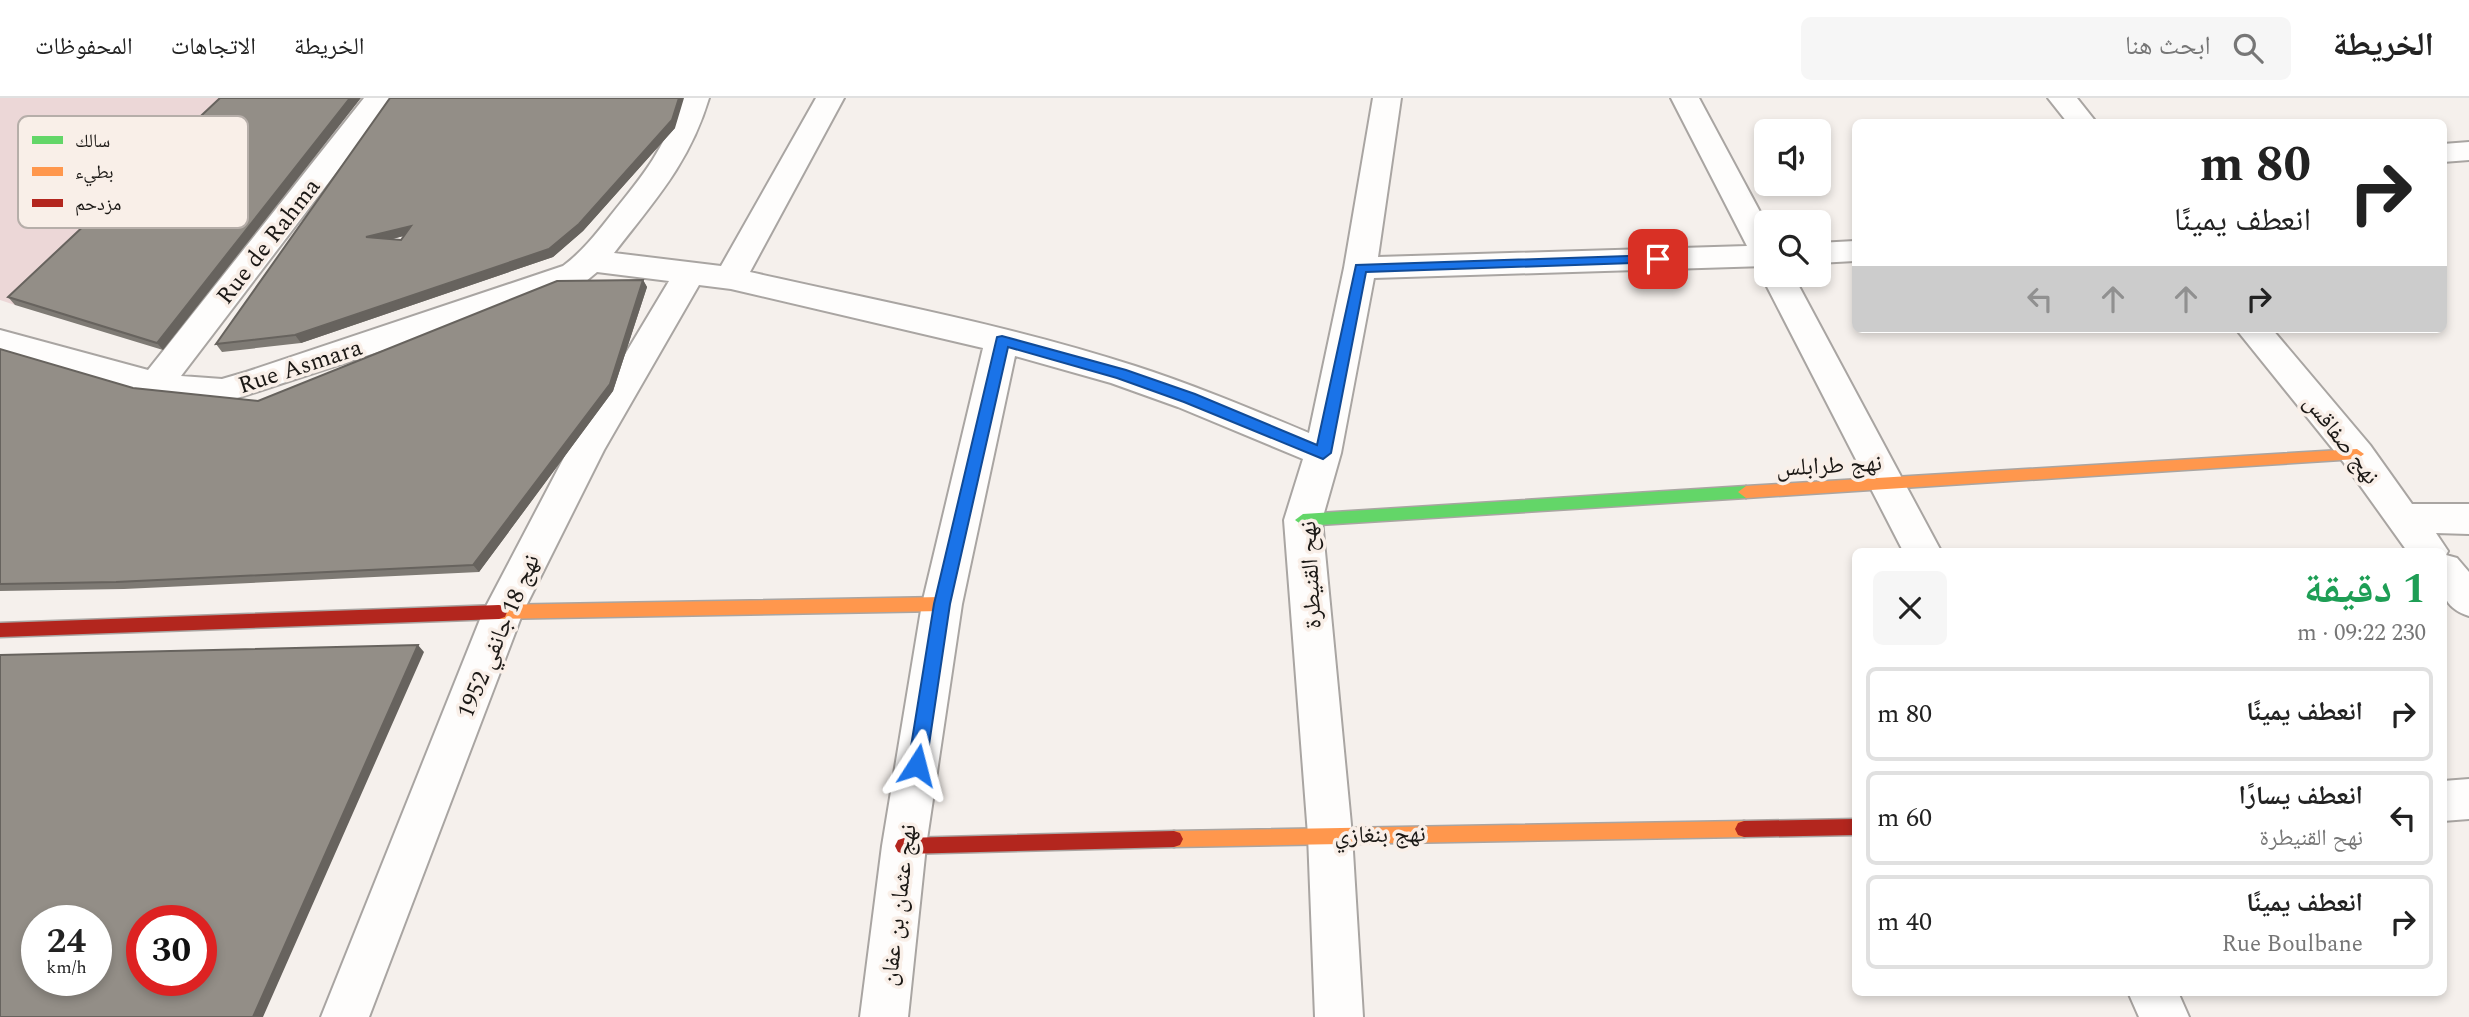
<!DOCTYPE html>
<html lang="ar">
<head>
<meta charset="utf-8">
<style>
	body { margin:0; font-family:Spectral,"Noto Naskh Arabic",serif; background:#f6f6f6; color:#222; direction:rtl; height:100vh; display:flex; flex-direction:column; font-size:26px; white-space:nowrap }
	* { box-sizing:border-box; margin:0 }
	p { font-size:23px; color:#767676 }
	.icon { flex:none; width:38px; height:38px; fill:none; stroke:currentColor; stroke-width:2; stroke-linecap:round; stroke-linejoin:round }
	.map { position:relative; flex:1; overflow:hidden; direction:ltr }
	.sheet { position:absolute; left:1852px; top:450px; width:595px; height:448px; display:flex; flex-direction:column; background:#fff; border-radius:10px; box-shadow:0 4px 10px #0003; direction:rtl }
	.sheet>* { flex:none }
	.guide { position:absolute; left:1852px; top:21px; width:595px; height:214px; border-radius:10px; box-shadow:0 4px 10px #0003; direction:rtl; background:#fff; color:#222; overflow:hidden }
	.tools { position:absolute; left:1754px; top:21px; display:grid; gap:14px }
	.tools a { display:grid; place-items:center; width:77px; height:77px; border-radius:10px; background:#fff; box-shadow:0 4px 10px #0003; font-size:35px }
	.speed { position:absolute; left:21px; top:807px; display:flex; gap:14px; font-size:35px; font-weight:700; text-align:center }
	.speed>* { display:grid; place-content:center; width:91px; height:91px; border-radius:50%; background:#fff; box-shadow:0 4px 10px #0003; line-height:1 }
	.speed small { font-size:18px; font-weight:400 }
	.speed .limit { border:10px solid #d22; background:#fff; color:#111 }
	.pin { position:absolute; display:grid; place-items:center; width:60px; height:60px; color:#fff; margin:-30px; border-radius:14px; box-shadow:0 4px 10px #0006 }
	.me { position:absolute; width:77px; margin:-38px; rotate:9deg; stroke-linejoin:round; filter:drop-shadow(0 0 5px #0008) }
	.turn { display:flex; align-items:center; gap:24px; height:147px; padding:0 21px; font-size:32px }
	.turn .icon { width:91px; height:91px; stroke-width:2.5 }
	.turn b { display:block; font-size:49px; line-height:60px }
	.lanes { display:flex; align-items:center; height:66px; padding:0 21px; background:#0003; justify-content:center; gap:35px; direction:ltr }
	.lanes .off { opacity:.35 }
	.round { display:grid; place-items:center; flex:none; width:74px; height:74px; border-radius:10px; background:#f6f6f6 }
	.summary { display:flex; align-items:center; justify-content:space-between; height:119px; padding:0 21px }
	h1 { font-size:42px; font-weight:700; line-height:52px; color:#1e9e55 }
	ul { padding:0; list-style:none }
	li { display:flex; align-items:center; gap:21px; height:94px; margin:0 14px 10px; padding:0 7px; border:4px solid #e0e0e0; border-radius:10px }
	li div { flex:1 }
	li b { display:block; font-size:26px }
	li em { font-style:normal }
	header { display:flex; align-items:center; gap:42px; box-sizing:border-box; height:98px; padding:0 35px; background:#fff; border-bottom:2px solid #e0e0e0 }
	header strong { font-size:33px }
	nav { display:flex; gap:38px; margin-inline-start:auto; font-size:24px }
	.search { width:490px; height:63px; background:#f6f6f6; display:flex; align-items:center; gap:18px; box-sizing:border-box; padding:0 24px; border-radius:10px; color:#767676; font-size:26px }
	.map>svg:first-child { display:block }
	.green { fill:#ecd7d7 }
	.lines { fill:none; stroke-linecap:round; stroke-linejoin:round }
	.street-casing { stroke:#a9a5a2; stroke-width:4 }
	.fast-casing { stroke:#a9a5a2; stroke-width:3 }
	.slow-casing { stroke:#a9a5a2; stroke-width:3 }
	.jam-casing { stroke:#a9a5a2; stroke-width:3 }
	.street { fill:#fefdfc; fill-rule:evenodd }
	.fast { fill:#63d668; fill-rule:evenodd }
	.slow { fill:#ff974d; fill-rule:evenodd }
	.jam { fill:#b3261e; fill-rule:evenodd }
	.wall { fill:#7e7a74; fill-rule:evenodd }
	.shaded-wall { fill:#67635e }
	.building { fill:#938e87; stroke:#67635e; stroke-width:2; fill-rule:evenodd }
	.route { fill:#1a73e8; stroke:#114b97; stroke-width:2 }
	.labels { text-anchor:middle; stroke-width:7; stroke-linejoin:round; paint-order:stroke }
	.street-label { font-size:24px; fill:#1b1815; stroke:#f9efe8 }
	.key { fill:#f9efe8; stroke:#b6aea9; stroke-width:2 }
	.key-label { font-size:19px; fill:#1b1815 }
</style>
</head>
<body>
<header>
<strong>الخريطة</strong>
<div class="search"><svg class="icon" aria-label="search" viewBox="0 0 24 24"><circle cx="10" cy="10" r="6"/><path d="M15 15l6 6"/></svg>ابحث هنا</div>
<nav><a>الخريطة</a><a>الاتجاهات</a><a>المحفوظات</a></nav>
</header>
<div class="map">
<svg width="2469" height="919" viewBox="0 0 2469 919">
	<rect width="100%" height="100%" fill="#f5f0ec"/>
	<path class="green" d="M0 0H233L15 207 0 202Z"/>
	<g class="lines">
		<defs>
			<path id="street" d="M364 0H393L181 278 222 281 246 274 563 168C582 154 596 136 611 117 645 75 664 52 681 0H709C689 66 655 102 614 155L721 168 816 0H844L750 174C878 203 1009 227 1135 268 1194 287 1251 311 1309 335L1344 170 1373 0H1401L1378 159 1747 148 1671 0H1699L1766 125V168L1374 180 1341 355 1322 422 1352 737 1363 919H1315L1308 737 1284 422 1303 361 1178 309 1111 285 1015 258 962 506 926 748 908 919H860L882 748 922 506 983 250 731 191 699 187 604 352 523 514 369 919H321L483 514 569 350 669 183 597 174 585 184 558 195 222 305C149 305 70 275 0 256V232L148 272Z
				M2048 0H2077L2096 24H2067Z
				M2469 44V62L2443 64V46Z
				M1855 143V163L1818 165V145Z
				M1766 169V177H1793L1941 453H1903L1761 177Z
				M2236 231H2272L2370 347 2412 406H2469V436L2436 435 2448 453 2446 457 2457 460 2469 474V518C2435 507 2443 483 2443 453H2407L2344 365Z
				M2469 681V721L2443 723V683Z
				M2128 894H2178L2189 919H2139Z"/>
			<path id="fast" d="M1746 388 1754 394 1746 400 1303 428 1295 422 1303 416Z"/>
			<path id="slow" d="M2357 351 2364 356 2357 361 1746 400 1738 394 1746 388Z
				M942 499 948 501 950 506 948 511 942 513 499 521 493 519 491 514 493 509 499 507Z
				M1744 723 1750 725 1753 731 1750 737 1744 739 1174 749 1168 747 1165 741 1168 735 1174 733Z"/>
			<path id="jam" d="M499 507 505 509 507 514 505 519 499 521 0 539V525Z
				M1855 721V737L1744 739 1738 737 1735 731 1738 725 1744 723Z
				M1174 733 1180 735 1183 741 1180 747 1174 749 904 756 898 754 895 748 898 742 904 740Z"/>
		</defs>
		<use href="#street" class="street-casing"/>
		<use href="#fast" class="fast-casing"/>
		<use href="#slow" class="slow-casing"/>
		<use href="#jam" class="jam-casing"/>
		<use href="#street" class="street"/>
		<use href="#fast" class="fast"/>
		<use href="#slow" class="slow"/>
		<use href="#jam" class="jam"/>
	</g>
	<path class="wall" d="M220 0 163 252 15 207 8 199Z
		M390 0 675 30 583 133 553 159 301 245 222 254 216 246ZM403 138 401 142 392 141Z
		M643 182 647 189 613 293 479 474 124 491 0 493V251L133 290 258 303Z"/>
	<path class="shaded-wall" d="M350 0H361L163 252 157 245Z
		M679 0H684L675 30 583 133 553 159 301 245 295 237Z
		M411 128 415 135 370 147 366 139Z
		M643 182 647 189 613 293 479 474 473 467Z
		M418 547 424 554 263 919H253Z"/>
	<path class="building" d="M220 0H350L157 245 8 199Z
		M390 0H679L672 22 579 126 549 151 295 237 216 246ZM411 128 401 142 366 139Z
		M643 182 610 286 473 467 116 484 0 486V251L133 290 258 303 557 183Z
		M418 547 253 919H0V557ZM37 822H96V882H37ZM142 822H201V882H142Z"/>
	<path class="route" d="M1658 157 1664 161 1662 164 1366 174 1331 355 1323 361 1184 304 1117 280 1008 249 950 506 926 667 923 673 917 675 911 673 908 667 934 506 997 239 1002 238 1126 272 1195 296 1317 347 1356 167Z"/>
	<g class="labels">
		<g class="street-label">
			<text transform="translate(268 143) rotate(-52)" y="8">Rue de Rahma</text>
			<text transform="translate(300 268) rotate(-18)" y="8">Rue Asmara</text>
			<text transform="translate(2342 341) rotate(52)" y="8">نهج صفاقس</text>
			<text transform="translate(1829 367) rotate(-3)" y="8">نهج طرابلس</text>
			<text transform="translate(1310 477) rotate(-93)" y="8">نهح القنيطرة</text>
			<text transform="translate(498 538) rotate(-67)" y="8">نهج 18 جانفي 1952</text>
			<text transform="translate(1380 736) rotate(-1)" y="8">نهج بنغازي</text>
			<text transform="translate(898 807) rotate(-83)" y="8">نهج عثمان بن عفان</text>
		</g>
	</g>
	<rect x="18" y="18" width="230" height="112" rx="10" class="key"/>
	<rect x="32" y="38" width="31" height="8" fill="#63d668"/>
	<rect x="32" y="69" width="31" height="9" fill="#ff974d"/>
	<rect x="32" y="101" width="31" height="8" fill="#b3261e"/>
	<g class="key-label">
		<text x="75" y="49">سالك</text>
		<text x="75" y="80">بطيء</text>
		<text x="75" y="112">مزدحم</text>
	</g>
</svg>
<div class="tools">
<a><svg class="icon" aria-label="sound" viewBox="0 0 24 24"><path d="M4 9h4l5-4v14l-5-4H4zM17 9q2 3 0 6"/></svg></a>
<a><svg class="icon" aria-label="search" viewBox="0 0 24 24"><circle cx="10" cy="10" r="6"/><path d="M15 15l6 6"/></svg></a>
</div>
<div class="speed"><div>24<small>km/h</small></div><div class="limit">30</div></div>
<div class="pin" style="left:1658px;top:161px;background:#d93025"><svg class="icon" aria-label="arrive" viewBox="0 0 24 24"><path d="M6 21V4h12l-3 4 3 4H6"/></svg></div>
<svg class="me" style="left:917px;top:667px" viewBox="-20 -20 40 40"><path d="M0-17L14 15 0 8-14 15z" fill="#1a73e8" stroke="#fff" stroke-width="4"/></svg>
<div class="guide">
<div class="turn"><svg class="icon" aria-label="right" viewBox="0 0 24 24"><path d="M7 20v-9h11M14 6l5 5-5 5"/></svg><div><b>80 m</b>انعطف يمينًا</div></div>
<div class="lanes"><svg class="icon off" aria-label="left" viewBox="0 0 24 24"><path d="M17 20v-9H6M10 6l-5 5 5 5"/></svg><svg class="icon off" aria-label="ahead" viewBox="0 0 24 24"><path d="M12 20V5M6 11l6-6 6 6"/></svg><svg class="icon off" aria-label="ahead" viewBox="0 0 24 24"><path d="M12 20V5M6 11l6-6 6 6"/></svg><svg class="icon" aria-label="right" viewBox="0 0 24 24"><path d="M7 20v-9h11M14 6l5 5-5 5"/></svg></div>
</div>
<section class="sheet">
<div class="summary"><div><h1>1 دقيقة</h1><p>230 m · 09:22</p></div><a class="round"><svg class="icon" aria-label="close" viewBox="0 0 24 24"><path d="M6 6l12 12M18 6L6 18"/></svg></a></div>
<ul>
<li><svg class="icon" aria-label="right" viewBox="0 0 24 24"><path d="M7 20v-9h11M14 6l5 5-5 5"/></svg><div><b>انعطف يمينًا</b></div><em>80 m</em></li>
<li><svg class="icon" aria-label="left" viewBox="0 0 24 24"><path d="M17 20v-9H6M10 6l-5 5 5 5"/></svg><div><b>انعطف يسارًا</b><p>نهح القنيطرة</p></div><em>60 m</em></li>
<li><svg class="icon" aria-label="right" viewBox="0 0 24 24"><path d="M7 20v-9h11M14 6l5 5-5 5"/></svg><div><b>انعطف يمينًا</b><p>Rue Boulbane</p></div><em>40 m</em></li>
</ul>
</section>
</div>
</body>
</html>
